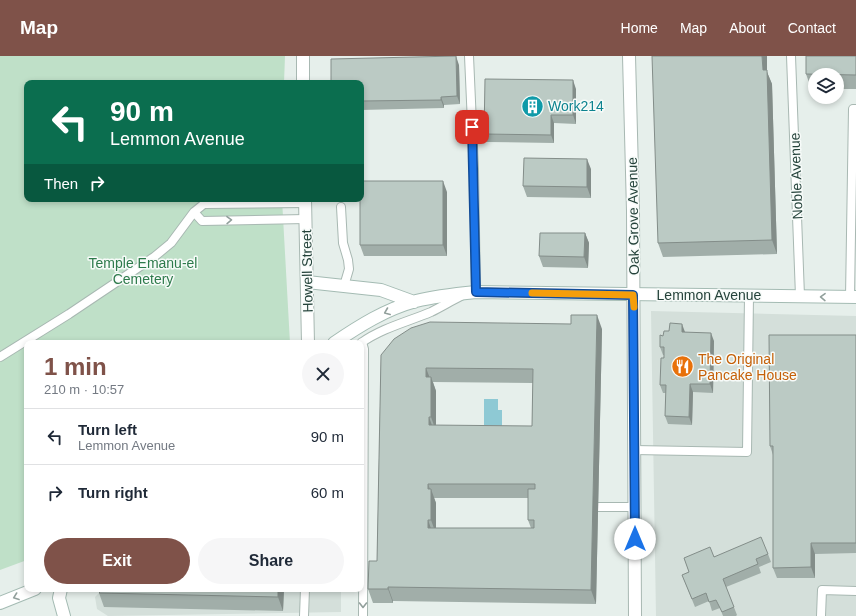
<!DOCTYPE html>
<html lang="en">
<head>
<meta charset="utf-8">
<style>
	body { margin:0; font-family:Arial,sans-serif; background:#f6f6f7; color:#1f2937; height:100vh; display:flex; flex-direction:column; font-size:15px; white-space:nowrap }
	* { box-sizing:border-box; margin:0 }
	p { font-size:13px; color:#747a83 }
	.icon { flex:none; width:22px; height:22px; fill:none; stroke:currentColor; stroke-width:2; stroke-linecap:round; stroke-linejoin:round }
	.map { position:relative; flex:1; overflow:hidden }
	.side { position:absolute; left:24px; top:284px; width:340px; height:252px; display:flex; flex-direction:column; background:#fff; border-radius:8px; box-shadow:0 2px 6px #0003 }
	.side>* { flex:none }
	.top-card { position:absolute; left:24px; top:24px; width:340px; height:122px; border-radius:8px; box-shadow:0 2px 6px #0003; background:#0b6e4f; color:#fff; overflow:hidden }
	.tools { position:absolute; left:808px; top:12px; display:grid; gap:8px }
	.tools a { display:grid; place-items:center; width:36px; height:36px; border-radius:50%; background:#fff; box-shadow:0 2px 6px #0003; font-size:20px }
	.pin { position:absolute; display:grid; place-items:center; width:34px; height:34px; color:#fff; margin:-17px; border-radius:8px; box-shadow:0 2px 6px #0006 }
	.me { position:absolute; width:44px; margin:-22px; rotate:0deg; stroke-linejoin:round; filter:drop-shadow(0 0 3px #0008) }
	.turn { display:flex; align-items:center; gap:14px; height:84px; padding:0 20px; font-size:18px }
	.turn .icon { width:52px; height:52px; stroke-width:2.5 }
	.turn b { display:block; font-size:28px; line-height:34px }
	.then { display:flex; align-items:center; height:38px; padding:0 20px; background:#0003; gap:8px; font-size:15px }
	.round { display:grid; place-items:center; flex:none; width:42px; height:42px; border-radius:21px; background:#f6f6f7 }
	.headline { display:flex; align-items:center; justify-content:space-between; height:68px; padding:0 20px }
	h1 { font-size:24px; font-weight:700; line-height:30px; color:#7f5249 }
	.primary-button { display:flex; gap:8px; margin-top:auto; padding:8px 20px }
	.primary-button a { flex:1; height:46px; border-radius:24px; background:#7f5249; color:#fff; font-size:16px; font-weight:700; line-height:46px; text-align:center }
	.primary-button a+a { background:#f6f6f7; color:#1f2937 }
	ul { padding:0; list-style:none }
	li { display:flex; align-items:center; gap:12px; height:56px; padding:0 20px; border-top:1px solid #e0e1e3 }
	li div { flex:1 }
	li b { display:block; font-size:15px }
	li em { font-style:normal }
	header { display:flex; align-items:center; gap:24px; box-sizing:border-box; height:56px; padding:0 20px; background:#7f5249; color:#fff }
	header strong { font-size:19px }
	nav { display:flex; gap:22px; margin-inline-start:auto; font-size:14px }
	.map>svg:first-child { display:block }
	.built { fill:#d4dfda }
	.green { fill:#bfe0c8 }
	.water { fill:#8ec9d4 }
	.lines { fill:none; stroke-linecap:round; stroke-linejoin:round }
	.lane-casing { stroke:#a8b8b2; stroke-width:10 }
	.street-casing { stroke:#a8b8b2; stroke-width:14 }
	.secondary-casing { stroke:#a4bbb3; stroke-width:14 }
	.lane { stroke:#fff; stroke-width:8 }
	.street { stroke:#fff; stroke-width:12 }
	.secondary { stroke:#fff; stroke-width:12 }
	.wall { fill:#a1aea9; fill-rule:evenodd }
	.shaded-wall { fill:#838d89 }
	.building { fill:#bbcac4; stroke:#838d89; fill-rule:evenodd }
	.oneway { stroke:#92a09c }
	.route-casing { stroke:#114b97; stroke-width:10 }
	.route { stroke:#1a73e8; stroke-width:7 }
	.slow { stroke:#f59e0b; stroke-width:7 }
	.labels { text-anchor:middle; stroke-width:3; stroke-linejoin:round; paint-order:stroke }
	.culture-label { font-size:14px; fill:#0d838f; stroke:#f7fbf9; text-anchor:start }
	.street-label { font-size:14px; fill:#24423a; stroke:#f7fbf9 }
	.park-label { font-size:14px; fill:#2d7a4b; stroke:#f7fbf9 }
	.food-label { font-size:14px; fill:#c56008; stroke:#f7fbf9; text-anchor:start }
</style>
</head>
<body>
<header>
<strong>Map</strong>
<nav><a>Home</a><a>Map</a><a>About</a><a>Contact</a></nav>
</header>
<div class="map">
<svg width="856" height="560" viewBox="0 0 856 560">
	<rect width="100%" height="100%" fill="#e6efeb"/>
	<path class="built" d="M651 255 856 260V560H656Z
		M103 533H341V556L108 560 97 553 95 541Z"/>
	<path class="green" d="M0 0H285L284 27H27V143H282L290 287H27V504L0 514Z"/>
	<path class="water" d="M484 343H498V354H502V374H484Z"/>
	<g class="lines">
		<defs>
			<path id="lane" d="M469 0 474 113 476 236
				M791 0 800 240
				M341 151 343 187 348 204 349 213 344 230
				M194 156 202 165 306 163
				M850 241 853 53H856
				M362 286 364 293 363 560
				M361 287C382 272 407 266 431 256 441 251 451 245 461 240
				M0 301 69 258 154 201 171 187 194 156 204 148 306 147
				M634 394 747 396 749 240
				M598 451H635
				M304 560 305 533
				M821 560 822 534 856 535"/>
			<path id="street" d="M303 0V27
				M629 0 633 155 635 560
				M305 143 308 287"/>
			<path id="secondary" d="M307 226 381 234 414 246
				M334 287C359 270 386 253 416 245 436 240 456 238 476 236L856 241
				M61 533 59 542 64 560
				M0 547 35 533"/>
		</defs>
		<use href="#lane" class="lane-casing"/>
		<use href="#street" class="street-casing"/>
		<use href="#secondary" class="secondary-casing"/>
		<use href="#lane" class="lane"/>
		<use href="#street" class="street"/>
		<use href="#secondary" class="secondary"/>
	</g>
	<path class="wall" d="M856 0V33H837V19H815V32H811L806 18Z
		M459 9 460 48 444 49V52L361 54V27Z
		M767 16 772 28 777 198 663 201 658 187Z
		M576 33V68L554 67V87L487 86 484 78Z
		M591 113V142L527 141 523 130Z
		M447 136V200H364L360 189Z
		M585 177 589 187 588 212 543 211 539 200Z
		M602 273 596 548 393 545V547H373L368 533 377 505 381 299ZM433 326 533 327 532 370H436V335ZM434 442H528V464L531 472H436V447Z
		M685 276 714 285 713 337 693 336 692 369 668 368 665 360 666 337H663L660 329 664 299H663L660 291 663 280Z
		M856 279V497L815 498V522H777L773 512V399L770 390Z
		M768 498 771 506 759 511 761 517 726 531 737 559 736 560H723L720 552 712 555 709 545 695 551 682 519 689 516 684 502Z
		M103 533H284L283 555 104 551 99 537Z"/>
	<path class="shaded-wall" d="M456 0 459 9 460 48 457 40Z
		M762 0H767V16L772 28 777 198 772 184Z
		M573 24 576 33V68L573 59Z
		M441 41 444 49V52L441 44Z
		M551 59 554 67V87L551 79Z
		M587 103 591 113V142L587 131Z
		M443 125 447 136V200L443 189Z
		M585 177 589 187 588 212 584 201Z
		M597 259 602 273 596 548 591 534Z
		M682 268 685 276H682Z
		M711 277 714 285 713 337 710 328Z
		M426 312 431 325V321L436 335V375L431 361 426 321Z
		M690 328 693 336 692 369 689 361Z
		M429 361 434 375 429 369Z
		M428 428 431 436V433L436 447V478L431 464Z
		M428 464 433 478 428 472Z
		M811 487 815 498V522L811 511Z
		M388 531 393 545V547L388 533Z
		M278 533H284L283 555 278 541Z"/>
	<path class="building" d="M456 0 457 40 441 41V44L361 45V27H331V3Z
		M652 0H762L763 14H767L772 184 658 187Z
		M806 0H856V19L806 18Z
		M485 23 573 24V59H551V79L484 78Z
		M524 102 587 103V131L523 130Z
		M361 125H443V189H360V143H361Z
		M540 177H585L584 201 539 200Z
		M571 259H597L591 534 388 531V533H368L369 505H377L381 299 394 283 411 272 430 266 571 268ZM426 312 533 313 532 370 429 369V361H431V321H426ZM428 428H535V433H528V464H534V472H428V464H431V433H428Z
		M670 267 682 268V276L711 277 710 328H690L689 361 665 360 666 329H660L661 302H664V291H660V279L663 280 664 275H669Z
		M769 279H856V487H811V511L773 512V390H770Z
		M761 481 768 498 756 503 758 508 723 523 734 551 722 556 716 544 709 546 706 537 692 543 682 519 689 516 684 502 710 491 714 501Z
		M103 533H278V541L99 537Z"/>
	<defs><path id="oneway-chevron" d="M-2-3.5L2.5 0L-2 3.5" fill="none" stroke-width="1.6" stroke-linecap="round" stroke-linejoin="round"/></defs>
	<g class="oneway">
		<use href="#oneway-chevron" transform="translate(229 164) rotate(-1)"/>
		<use href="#oneway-chevron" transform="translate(823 241) rotate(-179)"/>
		<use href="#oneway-chevron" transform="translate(387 256) rotate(158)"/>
		<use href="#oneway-chevron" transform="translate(16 541) rotate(160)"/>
		<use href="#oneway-chevron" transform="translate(363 549) rotate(90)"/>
	</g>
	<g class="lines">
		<defs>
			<path id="route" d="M472 71 476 236 633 239 635 483"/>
		</defs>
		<use href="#route" class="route-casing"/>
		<use href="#route" class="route"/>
		<path class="slow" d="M532 237 633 239 634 251"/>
	</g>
	<defs>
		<symbol id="building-disc" viewBox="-11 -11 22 22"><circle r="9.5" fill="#0f9aa8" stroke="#f7fbf9"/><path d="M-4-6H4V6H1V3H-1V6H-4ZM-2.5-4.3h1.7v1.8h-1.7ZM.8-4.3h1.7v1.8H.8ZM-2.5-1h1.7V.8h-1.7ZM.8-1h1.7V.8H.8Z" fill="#fff"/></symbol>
		<symbol id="restaurant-disc" viewBox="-11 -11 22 22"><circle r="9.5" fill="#e8710a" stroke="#f7fbf9"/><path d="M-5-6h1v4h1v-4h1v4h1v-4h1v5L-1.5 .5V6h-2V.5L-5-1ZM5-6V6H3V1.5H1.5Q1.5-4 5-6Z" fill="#fff"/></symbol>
	</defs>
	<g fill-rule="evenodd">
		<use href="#building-disc" x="520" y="38" width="25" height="25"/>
		<use href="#restaurant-disc" x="670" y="298" width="25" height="25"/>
	</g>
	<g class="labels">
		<g class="culture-label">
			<text x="548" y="55">Work214</text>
		</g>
		<g class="street-label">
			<text transform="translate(796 120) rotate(-92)" y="5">Noble Avenue</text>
			<text transform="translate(633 160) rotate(-91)" y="5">Oak Grove Avenue</text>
			<text transform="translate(307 215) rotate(-91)" y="5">Howell Street</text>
			<text x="709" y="244">Lemmon Avenue</text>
		</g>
		<g class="park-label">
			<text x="143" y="212">Temple Emanu-el<tspan x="143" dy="16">Cemetery</tspan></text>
		</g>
		<g class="food-label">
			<text x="698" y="308">The Original<tspan x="698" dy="16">Pancake House</tspan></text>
		</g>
	</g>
</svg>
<div class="tools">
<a><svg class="icon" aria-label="layers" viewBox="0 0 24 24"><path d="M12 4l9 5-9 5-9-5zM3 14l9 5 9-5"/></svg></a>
</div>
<div class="pin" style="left:472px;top:71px;background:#d93025"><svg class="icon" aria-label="arrive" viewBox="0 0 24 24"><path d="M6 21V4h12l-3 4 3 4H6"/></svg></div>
<svg class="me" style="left:635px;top:483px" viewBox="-20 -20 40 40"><circle r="19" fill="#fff"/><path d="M0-13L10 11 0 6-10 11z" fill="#1a73e8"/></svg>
<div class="top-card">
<div class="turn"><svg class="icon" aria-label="left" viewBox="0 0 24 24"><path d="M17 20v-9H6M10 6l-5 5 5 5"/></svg><div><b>90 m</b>Lemmon Avenue</div></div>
<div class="then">Then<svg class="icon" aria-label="right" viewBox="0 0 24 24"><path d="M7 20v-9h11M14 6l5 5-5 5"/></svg></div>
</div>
<section class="side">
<div class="headline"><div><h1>1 min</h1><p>210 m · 10:57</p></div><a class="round"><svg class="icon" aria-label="close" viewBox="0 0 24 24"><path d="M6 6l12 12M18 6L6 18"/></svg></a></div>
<ul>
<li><svg class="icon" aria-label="left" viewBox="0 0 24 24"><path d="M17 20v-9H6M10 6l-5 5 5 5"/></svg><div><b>Turn left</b><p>Lemmon Avenue</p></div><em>90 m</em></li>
<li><svg class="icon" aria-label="right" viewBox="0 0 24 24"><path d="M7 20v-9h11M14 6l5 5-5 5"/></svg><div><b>Turn right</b></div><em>60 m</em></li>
</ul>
<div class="primary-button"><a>Exit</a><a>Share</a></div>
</section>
</div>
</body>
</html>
